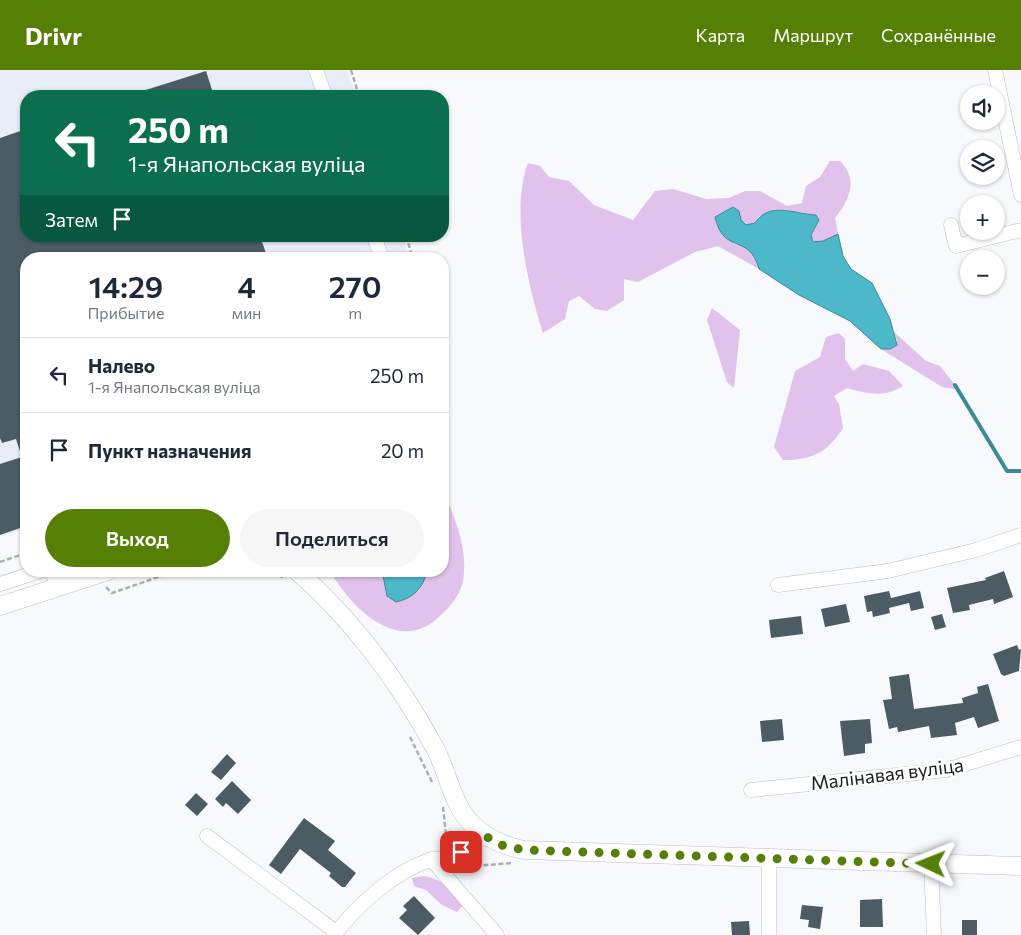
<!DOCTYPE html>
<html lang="ru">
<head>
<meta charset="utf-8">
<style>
	body { margin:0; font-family:Commissioner,sans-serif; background:#f6f6f7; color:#1f2937; height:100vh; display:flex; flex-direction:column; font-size:19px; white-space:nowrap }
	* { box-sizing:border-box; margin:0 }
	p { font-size:16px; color:#747a83 }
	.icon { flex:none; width:28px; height:28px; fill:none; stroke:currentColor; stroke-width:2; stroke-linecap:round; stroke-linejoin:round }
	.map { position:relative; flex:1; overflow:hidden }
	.panel { position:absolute; left:20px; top:182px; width:429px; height:325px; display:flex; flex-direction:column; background:#fff; border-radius:20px; box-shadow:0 1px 4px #0004 }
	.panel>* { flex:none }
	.hud { position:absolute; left:20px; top:20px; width:429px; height:152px; border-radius:20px; box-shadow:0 1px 4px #0004; background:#0b6e4f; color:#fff; overflow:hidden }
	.fabs { position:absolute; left:960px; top:15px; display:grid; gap:10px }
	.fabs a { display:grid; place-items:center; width:45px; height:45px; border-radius:50%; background:#fff; box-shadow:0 1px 4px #0004; font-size:25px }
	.pin { position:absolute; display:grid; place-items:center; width:42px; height:42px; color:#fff; margin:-21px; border-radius:10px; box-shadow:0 2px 8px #0006 }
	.me { position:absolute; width:55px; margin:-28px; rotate:272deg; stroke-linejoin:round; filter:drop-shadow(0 0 4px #0008) }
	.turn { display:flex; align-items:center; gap:18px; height:105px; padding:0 25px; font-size:22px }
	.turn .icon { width:65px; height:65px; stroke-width:2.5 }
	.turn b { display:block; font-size:35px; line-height:42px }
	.then { display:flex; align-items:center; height:48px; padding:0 25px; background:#0003; gap:10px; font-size:19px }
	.eta { display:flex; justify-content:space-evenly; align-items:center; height:85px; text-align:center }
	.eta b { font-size:30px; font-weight:600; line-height:35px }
	.button { display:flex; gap:10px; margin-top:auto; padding:10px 25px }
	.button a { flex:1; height:58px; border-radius:30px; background:#568005; color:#fff; font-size:20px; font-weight:600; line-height:58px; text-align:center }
	.button a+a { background:#f6f6f7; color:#1f2937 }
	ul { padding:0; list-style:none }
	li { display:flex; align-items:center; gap:15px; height:75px; padding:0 25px; border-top:1px solid #e0e1e3 }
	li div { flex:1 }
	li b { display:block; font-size:19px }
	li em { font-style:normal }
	header { display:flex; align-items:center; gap:30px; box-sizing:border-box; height:70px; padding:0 25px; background:#568005; color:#fff }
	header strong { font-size:24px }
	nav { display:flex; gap:28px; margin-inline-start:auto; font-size:18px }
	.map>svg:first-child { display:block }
	.built { fill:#e8edf7 }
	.green { fill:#e0c2ec }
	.water { fill:#4cb8c9; stroke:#3d8a97 }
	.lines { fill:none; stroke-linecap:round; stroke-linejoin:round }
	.stream { stroke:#3d8a97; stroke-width:4 }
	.building { fill:#4c5c65 }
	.minor-casing { stroke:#b7c0d0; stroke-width:15 }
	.major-casing { stroke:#b7c0d0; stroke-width:19 }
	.path { stroke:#acafb3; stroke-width:2.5; stroke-dasharray:5 2.5; stroke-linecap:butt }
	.minor { stroke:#fff; stroke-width:14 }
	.major { stroke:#fff; stroke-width:18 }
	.route { stroke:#568005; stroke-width:9; stroke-dasharray:0 16.2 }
	.labels { text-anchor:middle; stroke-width:5; stroke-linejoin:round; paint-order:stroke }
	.street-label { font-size:19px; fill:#1a1d23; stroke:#fff }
</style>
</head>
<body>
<header>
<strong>Drivr</strong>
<nav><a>Карта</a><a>Маршрут</a><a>Сохранённые</a></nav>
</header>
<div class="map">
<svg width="1021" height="865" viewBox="0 0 1021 865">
	<rect width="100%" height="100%" fill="#f7f9fc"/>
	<path class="built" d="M0 0H347L356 26H26V166H402L410 189H26V458L0 467Z"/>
	<path class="green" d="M830 91H840C859 109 849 131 835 148L838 164 823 171 813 172 810 165 819 150 816 145 781 140 759 146 755 153 746 156 741 150 734 174C752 177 754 181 759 199L718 176 695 182 638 212 624 209V230L607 241 595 239 579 226 569 231 565 249 543 263C528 216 510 140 528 93L540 96 549 107 569 111 594 135 633 150 655 121 673 119 706 129 729 128 745 121H760L787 136 802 133 806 116 820 107Z
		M712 238 740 260 734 318 727 312 707 250Z
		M893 261 926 291 940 296 955 315V319L942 317 881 279H890L897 270Z
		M839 263 845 269V289L853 301 863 294 889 301 903 316C885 328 867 324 847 318L834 326 839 334 843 358C827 383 812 390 783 390L774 377 795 301 820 287 826 267Z
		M446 427C457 453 468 482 463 511 460 525 451 536 440 546 399 586 352 539 330 501H382L384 514 419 521 427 501H442L443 429Z
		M425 806C443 810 454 819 463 835L457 842 442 835 426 820 414 816 412 808Z"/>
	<path class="water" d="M733 137 739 141 741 150 746 155 755 153C769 131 794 144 816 145L819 150 811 165 813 172 823 171 838 164 843 186 851 199 872 213 890 249 897 275 890 279H881L850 251 799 225 759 199C749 162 724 186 715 147Z
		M382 501H427C423 519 413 528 396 532L387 526Z"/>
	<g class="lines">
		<path class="stream" d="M955 315 1007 401H1021"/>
	</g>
	<path class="building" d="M206 1 214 26H134L133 24Z
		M26 59V166H260L268 189H26V456L0 465V394L22 387 16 369 2 373 0 368V68Z
		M1004 501 1013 527 994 534 993 529 969 535 970 540 953 543 947 518 986 510 985 508Z
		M889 521 891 528 920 521 924 538 911 541 909 533 889 538 890 543 873 547 872 541 867 542 864 526Z
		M846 534 850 552 825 557 821 539Z
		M942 544 946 557 935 560 931 547Z
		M801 546 803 564 771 568 769 550Z
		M1017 575 1019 580 1021 579 1019 601 1004 606 1001 604 993 584Z
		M909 604 914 639 963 633 962 628 978 623 977 617 988 614 999 651 978 658 974 647 955 653 957 665 931 668 929 656 898 662 897 657 889 659 883 630 892 629 889 607Z
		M782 649 784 670 762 672 760 651Z
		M870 649 872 673 865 674V683L844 686 840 651Z
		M227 684 236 693 221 710 211 702Z
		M232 711 251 730 238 744 226 733 223 737 215 729Z
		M196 723 208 734 197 746 185 735Z
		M304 748 335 771 328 780 356 803 345 817H342L329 806 331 803 300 779 281 804 269 795Z
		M414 826 435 848 418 865 399 848 407 840 403 836Z
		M882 829 883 857H860V830Z
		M802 835 823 837 820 859 808 857 809 850 800 849Z
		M962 850H977V865H962Z
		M749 851 750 865H732L731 852Z"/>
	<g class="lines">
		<defs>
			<path id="minor" d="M316 0 325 26
				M995 0 1021 125
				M951 155 956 176 1021 160
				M374 166 382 189
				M52 501 57 517
				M0 514 40 501
				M778 515 888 501 976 480 1021 465
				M751 720 946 700 1021 677
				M207 766 336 862
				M769 788V865
				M431 789 497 865
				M931 794 934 865
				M334 865C358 835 393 802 430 790 436 788 443 789 449 787 462 784 475 774 485 766"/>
			<path id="major" d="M297 501C354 551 399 612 435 678 447 700 453 736 471 753 486 769 504 776 524 780L1021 796
				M0 536 108 501"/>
		</defs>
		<use href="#minor" class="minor-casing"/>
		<use href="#major" class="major-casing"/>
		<path class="path" d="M351 0 359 26
			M406 166 413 189
			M442 276 445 282 442 295
			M0 492 26 483
			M272 501 285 509
			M106 517 112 523 176 501
			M410 667 433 714
			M443 737 447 774
			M461 797 512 793"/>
		<use href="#minor" class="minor"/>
		<use href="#major" class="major"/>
	</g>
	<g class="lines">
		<path class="route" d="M461 782 485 766 504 776 524 780 931 794"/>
	</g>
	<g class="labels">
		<g class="street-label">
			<text transform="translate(887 704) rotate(-7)" y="7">Малінавая вуліца</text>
		</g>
	</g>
</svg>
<div class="fabs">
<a><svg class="icon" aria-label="sound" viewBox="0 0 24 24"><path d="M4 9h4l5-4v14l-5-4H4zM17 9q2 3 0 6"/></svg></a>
<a><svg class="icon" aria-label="layers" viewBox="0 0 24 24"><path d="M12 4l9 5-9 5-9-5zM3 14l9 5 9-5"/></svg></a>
<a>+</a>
<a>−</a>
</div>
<div class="pin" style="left:461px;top:782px;background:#d93025"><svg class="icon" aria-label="arrive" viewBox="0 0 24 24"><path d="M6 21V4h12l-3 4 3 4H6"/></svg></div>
<svg class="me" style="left:931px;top:794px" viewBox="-20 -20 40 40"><path d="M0-17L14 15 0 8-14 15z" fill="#568005" stroke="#fff" stroke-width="4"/></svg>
<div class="hud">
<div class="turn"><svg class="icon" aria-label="left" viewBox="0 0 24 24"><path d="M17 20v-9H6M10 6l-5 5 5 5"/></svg><div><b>250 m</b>1-я Янапольская вуліца</div></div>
<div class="then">Затем<svg class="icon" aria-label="arrive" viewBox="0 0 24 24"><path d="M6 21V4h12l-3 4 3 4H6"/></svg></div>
</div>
<section class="panel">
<div class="eta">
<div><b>14:29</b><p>Прибытие</p></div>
<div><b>4</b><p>мин</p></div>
<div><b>270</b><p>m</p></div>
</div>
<ul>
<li><svg class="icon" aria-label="left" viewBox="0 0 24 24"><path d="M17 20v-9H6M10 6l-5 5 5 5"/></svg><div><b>Налево</b><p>1-я Янапольская вуліца</p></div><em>250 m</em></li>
<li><svg class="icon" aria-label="arrive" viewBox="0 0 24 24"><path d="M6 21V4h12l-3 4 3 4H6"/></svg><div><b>Пункт назначения</b></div><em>20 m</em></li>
</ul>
<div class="button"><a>Выход</a><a>Поделиться</a></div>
</section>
</div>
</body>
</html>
